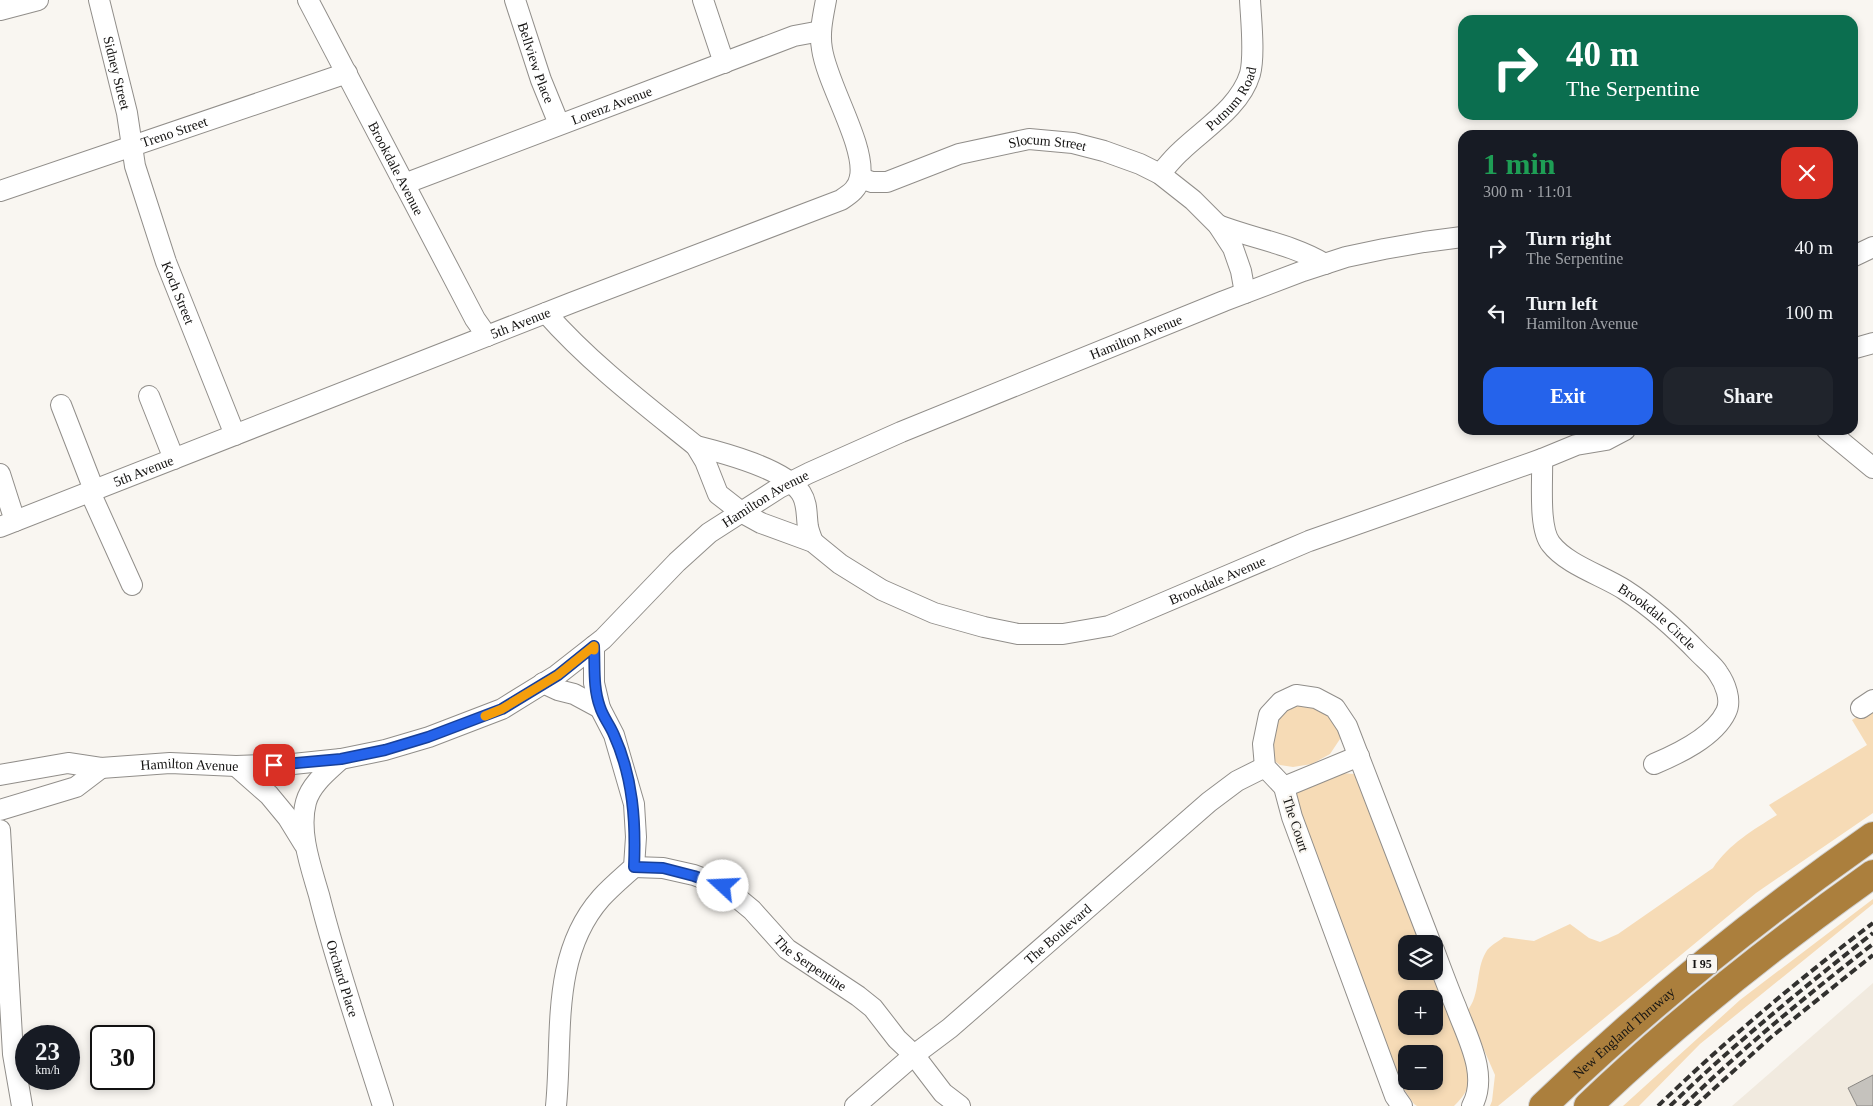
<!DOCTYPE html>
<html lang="en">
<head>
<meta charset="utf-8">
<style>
	body { margin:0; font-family:"Times New Roman",serif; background:#20242c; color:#f1f3f6; height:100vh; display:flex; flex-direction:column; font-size:19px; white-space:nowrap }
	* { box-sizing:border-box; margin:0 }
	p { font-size:16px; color:#9ea1a6 }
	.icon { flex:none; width:28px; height:28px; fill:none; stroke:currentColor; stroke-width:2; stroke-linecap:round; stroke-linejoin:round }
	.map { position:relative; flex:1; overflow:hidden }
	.panel { position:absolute; left:1458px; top:130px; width:400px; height:305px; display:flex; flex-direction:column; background:#171b24; border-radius:15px; box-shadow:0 2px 8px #0003 }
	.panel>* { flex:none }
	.hud { position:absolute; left:1458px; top:15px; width:400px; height:105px; border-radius:15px; box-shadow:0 2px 8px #0003; background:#0b6e4f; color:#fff; overflow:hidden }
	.tools { position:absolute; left:1398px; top:935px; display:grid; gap:10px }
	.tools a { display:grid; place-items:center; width:45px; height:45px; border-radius:10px; background:#171b24; box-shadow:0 2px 8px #0003; font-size:25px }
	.speed { position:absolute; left:15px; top:1025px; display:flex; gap:10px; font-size:25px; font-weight:700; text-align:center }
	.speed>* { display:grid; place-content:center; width:65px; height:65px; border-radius:50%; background:#171b24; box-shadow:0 2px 8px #0003; line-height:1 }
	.speed small { font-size:12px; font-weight:400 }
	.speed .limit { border:2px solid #111; border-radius:8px; background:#fff; color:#111 }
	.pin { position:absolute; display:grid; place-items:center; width:42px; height:42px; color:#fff; margin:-21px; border-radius:10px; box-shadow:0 2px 8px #0006 }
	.me { position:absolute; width:55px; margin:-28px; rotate:290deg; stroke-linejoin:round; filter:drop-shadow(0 0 4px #0008) }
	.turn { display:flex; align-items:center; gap:18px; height:105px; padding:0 25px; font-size:22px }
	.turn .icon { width:65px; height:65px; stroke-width:2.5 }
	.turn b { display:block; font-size:35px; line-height:42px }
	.round { display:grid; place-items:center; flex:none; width:52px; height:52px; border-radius:15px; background:#20242c }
	.head { display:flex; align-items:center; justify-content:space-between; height:85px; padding:0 25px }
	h1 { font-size:30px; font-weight:700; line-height:38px; color:#1e9e55 }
	.primary-button { display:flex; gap:10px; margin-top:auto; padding:10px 25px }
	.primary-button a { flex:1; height:58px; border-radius:15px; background:#2563eb; color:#fff; font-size:20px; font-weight:700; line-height:58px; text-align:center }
	.primary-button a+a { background:#20242c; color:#f1f3f6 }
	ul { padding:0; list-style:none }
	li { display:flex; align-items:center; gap:15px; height:65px; padding:0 25px }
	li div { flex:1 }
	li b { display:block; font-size:19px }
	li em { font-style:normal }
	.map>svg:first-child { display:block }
	.built { fill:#f1eadf }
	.green { fill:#f6dbb6; fill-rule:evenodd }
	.building { fill:#c5c2bd; stroke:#898682 }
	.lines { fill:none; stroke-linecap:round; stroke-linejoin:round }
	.minor-casing { stroke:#918e8a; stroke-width:22 }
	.highway-casing { stroke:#d0d0d0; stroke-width:30 }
	.minor { stroke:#fff; stroke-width:20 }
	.highway { stroke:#ab7f3d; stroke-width:28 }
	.rail { stroke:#32312f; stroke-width:4; stroke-dasharray:8 4; stroke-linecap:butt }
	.route-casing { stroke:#184099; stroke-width:12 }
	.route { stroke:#2563eb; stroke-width:9 }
	.slow { stroke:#f59e0b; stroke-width:9 }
	.labels { text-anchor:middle; stroke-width:4; stroke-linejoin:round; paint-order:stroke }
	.shield { fill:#f9f6f1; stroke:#595755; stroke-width:1 }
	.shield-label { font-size:12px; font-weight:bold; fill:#141312 }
	.street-label { font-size:14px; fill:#141312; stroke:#f9f6f1 }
</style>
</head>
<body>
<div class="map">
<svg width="1873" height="1106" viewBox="0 0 1873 1106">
	<rect width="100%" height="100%" fill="#f9f6f1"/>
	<path class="built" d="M1873 983V1106H1732Z"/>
	<path class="green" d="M1292 704 1325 708 1340 727V739L1330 754 1312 764 1293 767 1280 765 1269 757C1272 736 1273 715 1292 704Z
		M1873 706V813L1756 893 1498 1106H1490L1492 1101 1495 1075 1467 1011C1481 995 1475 970 1486 952 1489 946 1499 941 1504 937L1534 941 1570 924 1589 938 1600 942 1618 934 1713 868C1729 844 1753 830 1777 815L1769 805 1867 745 1852 720Z
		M1342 773 1354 774 1362 782 1424 944H1406V971H1434L1470 1069C1470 1087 1467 1093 1454 1106H1417L1414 1104 1399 1082 1294 797 1298 789ZM1406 999H1434V1026H1406ZM1406 1054H1434V1081H1406Z
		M1873 899V904L1700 1044 1639 1106H1623L1740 1000Z"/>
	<path class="building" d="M1873 1075V1106H1857L1848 1088Z"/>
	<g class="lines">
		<defs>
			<g id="minor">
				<path id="s1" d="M99 0 127 113 135 166 166 262 235 435"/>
				<path id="s2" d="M308 0 475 319 487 336"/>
				<path id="s3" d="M515 0 541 80 559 124"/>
				<path d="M703 0 724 63"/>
				<path d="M0 10 38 0"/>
				<path id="s4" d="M1160 174C1167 166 1173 158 1181 151 1205 128 1240 107 1250 74 1255 55 1251 20 1250 0"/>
				<path id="s5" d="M860 178 872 182H887L959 154 1029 139 1073 143 1104 151 1140 164 1160 174 1193 200 1218 225 1233 248 1241 271 1245 293"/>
				<path id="s6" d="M404 184 794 36 821 31"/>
				<path id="s7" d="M0 191 347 73"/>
				<path d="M1218 225C1254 239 1292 244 1325 264"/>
				<path d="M1852 257 1873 247"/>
				<path id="s8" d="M546 313C590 363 644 404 696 446L705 461 718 494 741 512 761 523 813 542 840 564 882 590 934 613 984 627 1018 634H1063L1109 626 1309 541 1542 459 1576 445 1606 440 1625 430"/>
				<path d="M1852 349 1873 343"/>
				<path d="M149 396 174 459"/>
				<path d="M61 405 94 490"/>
				<path d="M1827 430 1873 468"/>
				<path d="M696 446C724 453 785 469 801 493 808 504 806 515 808 527 809 532 811 537 813 542"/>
				<path id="s9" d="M1542 459C1543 481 1538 528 1551 544 1567 565 1604 576 1625 590 1653 608 1677 630 1700 654 1706 660 1714 666 1718 673 1725 683 1732 700 1726 712 1714 737 1678 754 1654 764"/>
				<path d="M0 474 15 521"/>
				<path d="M90 492 132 585"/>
				<path id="s10" d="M0 527 571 303 841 200C850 194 858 189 860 177 866 146 827 84 822 49 819 33 823 16 826 0"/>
				<path d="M543 683 558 690 574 694 600 708"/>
				<path d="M1861 708 1873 700"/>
				<path id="s11" d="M341 759C328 771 311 784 306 802 298 832 311 867 319 895 337 967 361 1036 383 1106"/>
				<path d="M236 766 269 795 288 818 304 844"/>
				<path id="s12" d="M0 775 68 763 101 768 170 763 236 766 293 764 341 759 385 750 429 737 502 709 557 675 603 639 677 562 709 533 779 488 809 473 901 432 1224 301 1303 271 1346 257 1384 249 1424 242 1462 237"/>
				<path d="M1284 787 1359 756"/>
				<path d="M0 810 76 787 101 768"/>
				<path d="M0 830 13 1054 22 1106"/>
				<path id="s13" d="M634 867 663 868 694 875 723 886 752 910 787 949 858 996 873 1008 897 1039 914 1055 943 1093 960 1106"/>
				<path d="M1434 950C1441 969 1448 988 1456 1007 1467 1037 1489 1075 1472 1106"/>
				<path d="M556 1106C563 1036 550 956 601 898 611 887 623 877 634 867L636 837 634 804 614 735 600 708 594 683V646"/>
				<path id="s14" d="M855 1106 914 1055 950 1028 1209 802 1237 781 1265 767"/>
				<path d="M1402 1106 1395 1096 1292 817 1284 787 1265 767 1263 744 1269 715 1281 702 1296 695 1316 698 1335 708 1347 726 1431 944"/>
			</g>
			<g id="highway">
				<path id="s15" d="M1543 1106C1646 1007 1756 918 1873 836"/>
				<path d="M1588 1106C1677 1021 1773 945 1873 874"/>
			</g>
		</defs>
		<use href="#minor" class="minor-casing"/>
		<use href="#highway" class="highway-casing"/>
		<use href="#minor" class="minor"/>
		<use href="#highway" class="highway"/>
		<path class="rail" d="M1658 1106C1726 1040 1798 980 1873 923
			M1670 1106C1734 1044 1803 988 1873 933
			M1683 1106C1743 1048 1807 995 1873 944
			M1695 1106 1770 1038 1873 955"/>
	</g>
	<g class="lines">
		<defs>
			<path id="route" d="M274 765 341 759 385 750 428 737 502 709 558 675 594 646C595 667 593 688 600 707 603 717 610 725 614 735 633 777 636 822 634 867L663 868 694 876 723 886"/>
		</defs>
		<use href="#route" class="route-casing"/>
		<use href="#route" class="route"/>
		<path class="slow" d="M485 716 502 709 558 675 594 646V650"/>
	</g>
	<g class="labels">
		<rect class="shield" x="1687" y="954.5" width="30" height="19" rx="4"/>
		<g class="shield-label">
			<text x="1702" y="968">I 95</text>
		</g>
		<g class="street-label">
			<text dy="5" stroke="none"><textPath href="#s3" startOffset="66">Bellview Place</textPath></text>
			<text dy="5" stroke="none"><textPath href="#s1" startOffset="75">Sidney Street</textPath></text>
			<text dy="5" stroke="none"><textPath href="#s4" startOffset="105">Putnum Road</textPath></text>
			<text dy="5" stroke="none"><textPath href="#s6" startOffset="222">Lorenz Avenue</textPath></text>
			<text dy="5" stroke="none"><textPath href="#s7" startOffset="184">Treno Street</textPath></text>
			<text dy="5" stroke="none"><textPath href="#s5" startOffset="195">Slocum Street</textPath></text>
			<text dy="5" stroke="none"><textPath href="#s2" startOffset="190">Brookdale Avenue</textPath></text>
			<text dy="5" stroke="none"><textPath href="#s1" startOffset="304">Koch Street</textPath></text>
			<text dy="5" stroke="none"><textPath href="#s10" startOffset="559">5th Avenue</textPath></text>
			<text dy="5" stroke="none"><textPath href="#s12" startOffset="1256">Hamilton Avenue</textPath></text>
			<text dy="5" stroke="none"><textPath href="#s10" startOffset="154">5th Avenue</textPath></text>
			<text dy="5" stroke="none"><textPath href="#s12" startOffset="851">Hamilton Avenue</textPath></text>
			<text dy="5" stroke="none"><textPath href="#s8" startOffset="798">Brookdale Avenue</textPath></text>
			<text dy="5" stroke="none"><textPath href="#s9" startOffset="216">Brookdale Circle</textPath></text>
			<text dy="5" stroke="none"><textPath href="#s12" startOffset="191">Hamilton Avenue</textPath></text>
			<text transform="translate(1296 824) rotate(72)" y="5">The Court</text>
			<text dy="5" stroke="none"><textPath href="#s14" startOffset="266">The Boulevard</textPath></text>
			<text dy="5" stroke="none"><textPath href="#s13" startOffset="209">The Serpentine</textPath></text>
			<text dy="5" stroke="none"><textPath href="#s11" startOffset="238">Orchard Place</textPath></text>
			<text dy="5" stroke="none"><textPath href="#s15" startOffset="109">New England Thruway</textPath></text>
		</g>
	</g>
</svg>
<div class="tools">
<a><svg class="icon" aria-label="layers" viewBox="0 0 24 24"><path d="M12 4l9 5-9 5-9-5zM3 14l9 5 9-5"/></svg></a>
<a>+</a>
<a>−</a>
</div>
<div class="speed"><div>23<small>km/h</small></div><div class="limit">30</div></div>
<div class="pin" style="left:274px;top:765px;background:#d93025"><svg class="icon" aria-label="arrive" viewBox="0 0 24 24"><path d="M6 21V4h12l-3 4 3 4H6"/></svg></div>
<svg class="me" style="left:723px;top:886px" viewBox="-20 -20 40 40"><circle r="19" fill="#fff"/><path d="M0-13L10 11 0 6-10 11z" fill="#2563eb"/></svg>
<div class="hud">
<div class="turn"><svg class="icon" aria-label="right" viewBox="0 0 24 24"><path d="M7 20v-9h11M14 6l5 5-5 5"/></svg><div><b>40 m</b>The Serpentine</div></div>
</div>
<section class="panel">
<div class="head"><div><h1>1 min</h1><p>300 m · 11:01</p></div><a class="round" style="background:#d93025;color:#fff"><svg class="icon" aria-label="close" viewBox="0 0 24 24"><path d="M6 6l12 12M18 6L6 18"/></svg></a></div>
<ul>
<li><svg class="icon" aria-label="right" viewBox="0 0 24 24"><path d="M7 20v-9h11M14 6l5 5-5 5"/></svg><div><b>Turn right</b><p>The Serpentine</p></div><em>40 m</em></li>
<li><svg class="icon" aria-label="left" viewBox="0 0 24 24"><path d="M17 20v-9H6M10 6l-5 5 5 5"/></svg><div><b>Turn left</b><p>Hamilton Avenue</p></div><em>100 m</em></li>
</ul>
<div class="primary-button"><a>Exit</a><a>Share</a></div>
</section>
</div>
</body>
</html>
